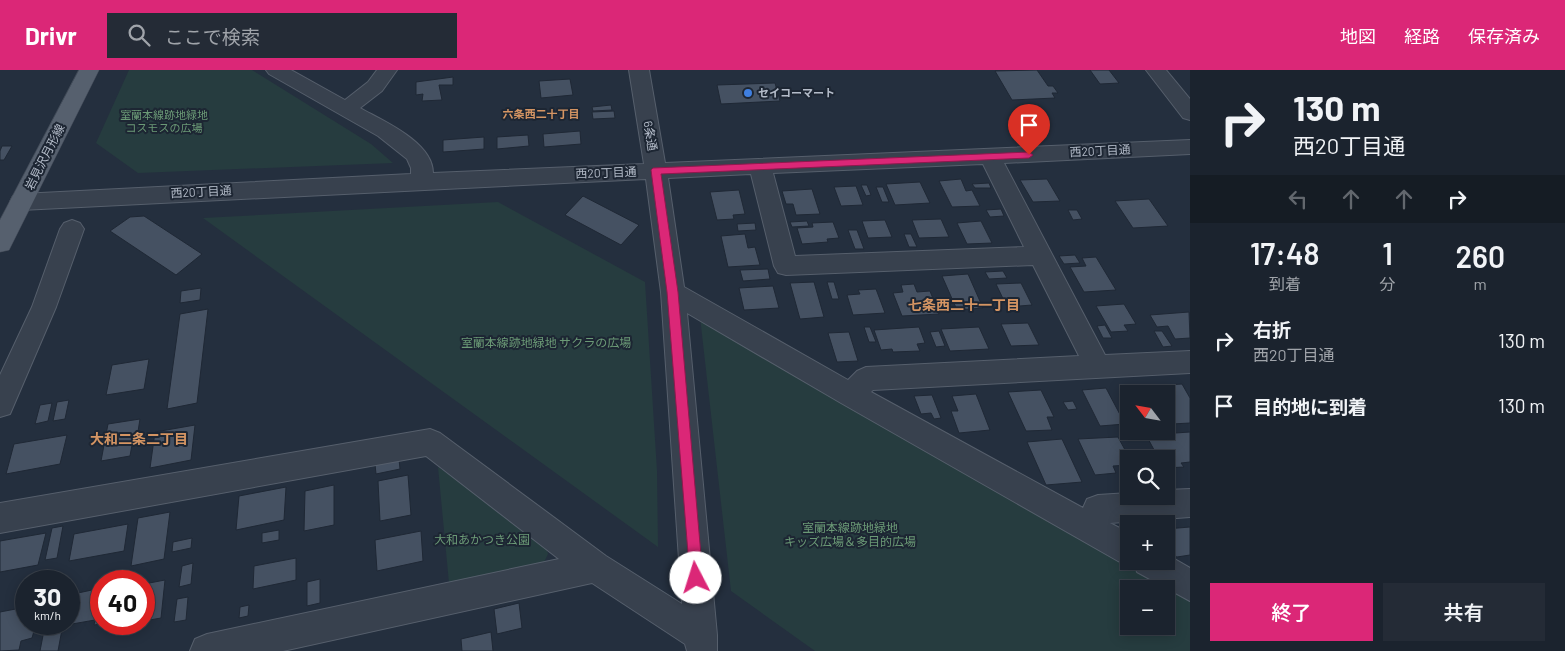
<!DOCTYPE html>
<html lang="ja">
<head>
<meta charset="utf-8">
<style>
	body { margin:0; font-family:Barlow,"Noto Sans JP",sans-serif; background:#242b36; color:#f1f3f6; height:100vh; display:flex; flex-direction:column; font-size:19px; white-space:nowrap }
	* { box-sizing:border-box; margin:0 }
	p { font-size:16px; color:#a0a4aa }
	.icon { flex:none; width:28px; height:28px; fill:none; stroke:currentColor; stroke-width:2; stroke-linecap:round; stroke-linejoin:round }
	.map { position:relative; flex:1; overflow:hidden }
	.drawer { display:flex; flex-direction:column; background:#1b232e; width:375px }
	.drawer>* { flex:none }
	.top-card { background:#1b232e; color:#f1f3f6; overflow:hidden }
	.needle { width:32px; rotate:301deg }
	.buttons { position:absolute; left:1120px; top:315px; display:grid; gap:10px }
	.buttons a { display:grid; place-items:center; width:55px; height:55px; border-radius:0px; background:#1b232e; box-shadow:0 2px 12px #0003,0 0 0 1px #39404a; font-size:25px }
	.speed { position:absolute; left:15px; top:500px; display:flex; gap:10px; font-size:25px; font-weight:700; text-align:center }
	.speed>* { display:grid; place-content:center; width:65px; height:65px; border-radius:50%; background:#1b232e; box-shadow:0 2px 12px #0003,0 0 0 1px #39404a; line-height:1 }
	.speed small { font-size:12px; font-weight:400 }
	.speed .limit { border:8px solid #d22; background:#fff; color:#111 }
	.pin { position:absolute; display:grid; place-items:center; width:42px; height:42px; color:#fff; margin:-51px -21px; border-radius:50% 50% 50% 0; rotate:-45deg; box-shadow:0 0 5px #0007 }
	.pin .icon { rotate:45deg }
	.me { position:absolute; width:55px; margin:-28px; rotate:355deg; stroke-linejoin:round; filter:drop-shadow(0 0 4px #0008) }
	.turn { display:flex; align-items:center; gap:18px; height:105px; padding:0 20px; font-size:22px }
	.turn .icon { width:65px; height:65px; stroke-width:2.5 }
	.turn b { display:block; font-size:35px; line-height:42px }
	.lanes { display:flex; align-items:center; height:48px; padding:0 20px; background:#0003; justify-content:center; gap:25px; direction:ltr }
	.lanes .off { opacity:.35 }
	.eta { display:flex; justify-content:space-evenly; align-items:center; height:85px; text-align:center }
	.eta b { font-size:30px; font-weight:600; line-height:35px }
	.primary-button { display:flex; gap:10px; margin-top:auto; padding:10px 20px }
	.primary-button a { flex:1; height:58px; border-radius:0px; background:#db2777; color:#fff; font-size:20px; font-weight:600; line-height:58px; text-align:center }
	.primary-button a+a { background:#242b36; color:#f1f3f6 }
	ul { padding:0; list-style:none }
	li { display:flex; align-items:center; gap:15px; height:65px; padding:0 20px }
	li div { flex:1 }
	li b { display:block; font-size:19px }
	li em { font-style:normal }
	header { display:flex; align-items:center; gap:30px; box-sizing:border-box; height:70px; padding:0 25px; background:#db2777; color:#fff }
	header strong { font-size:24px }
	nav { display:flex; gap:28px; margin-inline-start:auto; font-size:18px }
	.search { width:350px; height:45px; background:#242b36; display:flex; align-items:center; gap:12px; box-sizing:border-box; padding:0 18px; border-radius:0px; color:#a0a4aa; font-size:19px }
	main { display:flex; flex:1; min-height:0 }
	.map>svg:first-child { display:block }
	.green { fill:#263c3f; fill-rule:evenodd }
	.building { fill:#455162; stroke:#1f2835 }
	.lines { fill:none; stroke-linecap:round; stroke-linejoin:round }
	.minor-casing { stroke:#565f6c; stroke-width:2 }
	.major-casing { stroke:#414a57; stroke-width:1 }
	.minor { fill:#38414e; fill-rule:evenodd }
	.major { fill:#56606e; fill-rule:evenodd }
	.route { fill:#db2777; stroke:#8e194d }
	.shop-dot { fill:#3f7fe0; stroke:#1d2633; stroke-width:2 }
	.labels { text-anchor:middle; stroke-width:4; stroke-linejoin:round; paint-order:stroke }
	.far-poi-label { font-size:11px; font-weight:bold; fill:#b4bcc9; stroke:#1d2633; text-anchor:start }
	.far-neighbourhood-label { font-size:11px; font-weight:bold; fill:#d59563; stroke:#1d2633 }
	.far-park-label { font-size:11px; fill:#6b9a76; stroke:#1d2633 }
	.street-label { font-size:12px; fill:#b4bcc9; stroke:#1d2633 }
	.park-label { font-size:12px; fill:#6b9a76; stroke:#1d2633 }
	.neighbourhood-label { font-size:14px; font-weight:bold; fill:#d59563; stroke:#1d2633 }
</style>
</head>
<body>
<header>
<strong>Drivr</strong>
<div class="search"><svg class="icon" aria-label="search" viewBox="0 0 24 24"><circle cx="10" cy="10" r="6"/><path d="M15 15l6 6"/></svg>ここで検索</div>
<nav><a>地図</a><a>経路</a><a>保存済み</a></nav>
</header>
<main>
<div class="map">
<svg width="1190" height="581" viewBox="0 0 1190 581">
	<rect width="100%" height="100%" fill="#242f3e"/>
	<path class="green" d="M129 0H252L371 74 393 93 138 103 96 73Z
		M498 132 645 212 657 401 658 477 203 148Z
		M700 247 1190 526V581H815L731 521ZM1129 519H1166V556H1129Z
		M438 397 538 464 545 474 548 484 543 494 449 513Z"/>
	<path class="building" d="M1037 0 1048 16H1053L1058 23H1052L1055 28 1012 30 995 1Z
		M1090 0H1109L1119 13 1100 14Z
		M453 7V15H439L442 30 422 31 423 24 416 25V12Z
		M570 9 573 25 541 28 539 11Z
		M775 13 780 31 721 34 717 15Z
		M611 35 612 40 593 41 592 37Z
		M614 41 615 48 593 49 592 42Z
		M580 61 581 74 544 77 543 64Z
		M528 65 529 76 497 79V67Z
		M484 67V79L443 82V70Z
		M2 76H12L4 90H0V81Z
		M961 109 966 121 972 120 980 136 952 137 939 111Z
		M1047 109 1060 131 1033 132 1020 110Z
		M920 112 930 133 895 135 886 114Z
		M989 113 991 118H975L972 114Z
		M861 115H867L871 125 866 126Z
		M856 116 863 135 841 136 834 117Z
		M876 117H883L889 132H882Z
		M812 119 820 144 796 145 793 134H786L782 121Z
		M739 120 745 144 733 145 734 149 717 150 710 122Z
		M583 126 639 155 621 175 565 145Z
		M1149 129 1168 156 1133 158 1115 131Z
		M1001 139 1004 146 990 147 986 140Z
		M1068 140H1077L1082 149 1073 150Z
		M144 146 202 184 176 205 110 161 130 147Z
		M941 149 949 167 919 168 912 150Z
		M885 150 892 167 868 168 862 151Z
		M807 151 809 156 792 157 790 152Z
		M981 151 992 173 967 174 957 153Z
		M833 152 839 168 827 169 828 172 802 174 797 158 813 157 812 153Z
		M755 153 756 160 738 161 737 154Z
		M848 160H857L864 179H855Z
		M745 164 748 178 755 177 760 195 728 197 721 166Z
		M904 164H911L917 177H909Z
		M1075 185 1080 193 1064 194 1059 186Z
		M1096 187 1116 220 1084 222 1070 197 1086 196 1082 188Z
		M768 199 770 209 743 211 740 200Z
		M1003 201 1007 208 989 209 985 202Z
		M968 204 983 238 957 240 942 206Z
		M814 212 824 247 800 249 790 213Z
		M827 212H834L839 229H832Z
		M1021 213 1032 235 1007 237 996 214Z
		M914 214 917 222 930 221 939 244 902 246 893 223 903 222 901 215Z
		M773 216 779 238 744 240 739 218Z
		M201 218 200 230 180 233 181 221Z
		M876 219 885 243 853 245 847 225 860 224 858 220Z
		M1124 234 1136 254 1124 255 1128 261 1111 262 1096 236Z
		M208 239 197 333 167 339 180 244Z
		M1189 242 1190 268 1175 269 1168 256 1157 257 1150 245Z
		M1028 253 1039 275 1011 276 1001 254Z
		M1105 255 1112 268H1103L1097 256Z
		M864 257H870L876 272H869Z
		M919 257 925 273 917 274 920 281 893 282 892 279 881 280 874 260Z
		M979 257 989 279 950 281 941 259Z
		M939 261 945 276 936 277 930 262Z
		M1154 261H1162L1172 276 1163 277Z
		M849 262 858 291 837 292 828 263Z
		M149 289 144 319 106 325 112 295Z
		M1182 314 1190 328V353L1172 354 1166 344V324H1155L1150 316Z
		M1141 315 1146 324H1135L1131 316Z
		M1106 318 1125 354 1100 356 1082 320Z
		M1041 320 1054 347H1047L1052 360 1026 361 1008 322Z
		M976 324 990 360 959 363 951 341H958L952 326Z
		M932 325 941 348 934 349 931 343 921 344 914 326Z
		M69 330 65 349 53 351 57 332Z
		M1073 331 1077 339 1068 340 1063 332Z
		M52 333 48 351 35 354 40 335Z
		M140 349 136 374 132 375 130 386 101 391 108 354Z
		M195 355 191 390 150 398 155 362Z
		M1190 362V392L1181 393 1184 397 1166 398V389H1159L1146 365Z
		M67 365 60 394 6 404 14 374Z
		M1118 367 1130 389 1129 395 1113 396 1116 403 1095 405 1078 369Z
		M1062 369 1082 412 1046 415 1027 372Z
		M399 389 400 399 376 404 375 394Z
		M408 405 411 445 380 451 378 411Z
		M334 415V455L304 461 305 421Z
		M286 417 284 450 236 460 239 426Z
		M170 442 164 489 131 496 138 448Z
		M128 454 124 481 69 491 74 464Z
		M63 456 57 488 45 490 52 458Z
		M1190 457V485L1177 487 1166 483V459Z
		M279 460V470L262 473V463Z
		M421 461 423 491 377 501 375 470Z
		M46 463 38 495 0 502V471Z
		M192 468 191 478 172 482 173 472Z
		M296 488V510L253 519 254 496Z
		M193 493 191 514 179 517 182 496Z
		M320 509V533L307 536V512Z
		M165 510 161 548 144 551V514Z
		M101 518V554L94 555 95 550 72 554 78 523Z
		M188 527 186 550 174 552 177 529Z
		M519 533 522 558 497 564 494 539Z
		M249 535 248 546 239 548 240 537Z
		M26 537V554H36L32 568 21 571 19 580 0 581V542Z
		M51 554H63L58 581H40L45 555Z
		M491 562 493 581H462L461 569Z"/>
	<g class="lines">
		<defs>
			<path id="minor" d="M266 0H291L345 30 368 12 377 0H397L382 21 360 38C383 51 433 72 433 103L644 94 629 0H649L665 93 1190 70V84L1004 93 1105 285 1190 281V303L873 320 871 322 1083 438 1087 429 1098 425 1129 423V426H1166V420L1190 419V447L1110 453 1129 463V491H1166V484L1190 498V531L1137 502 1134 493 1129 495 1118 491 841 333 687 243 717 565V581H687L685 574 592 513 283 581H190L195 569 207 564 559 489 426 386 0 463V433L430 359 440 363 606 486 682 534 661 222 646 109 21 140 13 138 10 132 13 126 21 124 411 104V98L407 89 378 66 269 4ZM983 94 1024 177 795 186 773 103ZM751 104 774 196 778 203 786 205 1033 195 1079 286 866 297 857 301 848 310 684 217 668 108Z
				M1146 0H1166L1190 29V50L1183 48Z
				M72 150 80 153 84 159 56 237 10 344 0 347V305L32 237 60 159 64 153Z"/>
			<path id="major" d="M79 0H99L9 180 0 182V150Z"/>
		</defs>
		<use href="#minor" class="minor-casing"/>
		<use href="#major" class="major-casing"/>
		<use href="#minor" class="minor"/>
		<use href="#major" class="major"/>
	</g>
	<path class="route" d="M1029 82 1033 85 1029 88 661 104 678 222 703 508 701 513 696 515 692 513 690 508 667 222 651 100 653 98Z"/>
	<circle class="shop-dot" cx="748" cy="23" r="5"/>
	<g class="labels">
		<g class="far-poi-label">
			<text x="758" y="27">セイコーマート</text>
		</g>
		<g class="far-neighbourhood-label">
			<text x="541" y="48">六条西二十丁目</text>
		</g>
		<g class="far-park-label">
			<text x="164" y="49">室蘭本線跡地緑地<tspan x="164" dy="13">コスモスの広場</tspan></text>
		</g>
		<g class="street-label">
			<text transform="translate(650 66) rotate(80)" y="4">6条通</text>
			<text transform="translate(1100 81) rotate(-3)" y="4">西20丁目通</text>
			<text transform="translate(45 87) rotate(-63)" y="4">岩見沢月形線</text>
			<text transform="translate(606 103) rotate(-2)" y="4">西20丁目通</text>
			<text transform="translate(201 122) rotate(-3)" y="4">西20丁目通</text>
		</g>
		<g class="park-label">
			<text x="546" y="277">室蘭本線跡地緑地 サクラの広場</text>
			<text x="850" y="462">室蘭本線跡地緑地<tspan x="850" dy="14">キッズ広場＆多目的広場</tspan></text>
			<text x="482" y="474">大和あかつき公園</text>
		</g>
		<g class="neighbourhood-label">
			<text x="964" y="240">七条西二十一丁目</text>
			<text x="139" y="374">大和二条二丁目</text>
		</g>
	</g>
</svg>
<div class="buttons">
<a><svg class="needle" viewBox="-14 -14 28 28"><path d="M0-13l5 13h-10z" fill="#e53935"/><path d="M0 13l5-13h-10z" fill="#a0a4aa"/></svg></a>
<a><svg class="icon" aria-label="search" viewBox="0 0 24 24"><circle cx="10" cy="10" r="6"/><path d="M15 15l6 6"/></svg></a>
<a>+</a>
<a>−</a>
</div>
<div class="speed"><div>30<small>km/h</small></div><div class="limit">40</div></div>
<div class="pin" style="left:1029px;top:85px;background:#d93025"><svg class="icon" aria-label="arrive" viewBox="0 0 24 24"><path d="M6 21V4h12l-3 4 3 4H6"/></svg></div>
<svg class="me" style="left:696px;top:508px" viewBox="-20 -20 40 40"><circle r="19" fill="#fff"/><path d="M0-13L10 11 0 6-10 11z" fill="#db2777"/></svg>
</div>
<section class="drawer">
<div class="top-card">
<div class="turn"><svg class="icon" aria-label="right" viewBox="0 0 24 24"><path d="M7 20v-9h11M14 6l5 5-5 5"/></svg><div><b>130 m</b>西20丁目通</div></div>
<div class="lanes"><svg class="icon off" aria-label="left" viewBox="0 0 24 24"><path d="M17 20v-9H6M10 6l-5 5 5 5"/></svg><svg class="icon off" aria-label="ahead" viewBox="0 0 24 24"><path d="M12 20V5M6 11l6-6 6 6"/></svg><svg class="icon off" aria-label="ahead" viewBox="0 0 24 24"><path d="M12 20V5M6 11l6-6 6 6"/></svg><svg class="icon" aria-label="right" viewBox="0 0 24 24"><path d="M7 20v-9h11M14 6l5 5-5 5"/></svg></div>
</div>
<div class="eta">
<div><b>17:48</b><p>到着</p></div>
<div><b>1</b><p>分</p></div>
<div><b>260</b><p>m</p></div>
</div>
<ul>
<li><svg class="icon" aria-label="right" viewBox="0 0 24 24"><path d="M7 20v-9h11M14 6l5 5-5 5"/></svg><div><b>右折</b><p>西20丁目通</p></div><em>130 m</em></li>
<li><svg class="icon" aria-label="arrive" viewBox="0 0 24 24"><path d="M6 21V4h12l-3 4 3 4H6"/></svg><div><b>目的地に到着</b></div><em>130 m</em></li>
</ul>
<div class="primary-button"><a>終了</a><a>共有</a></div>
</section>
</main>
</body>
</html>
